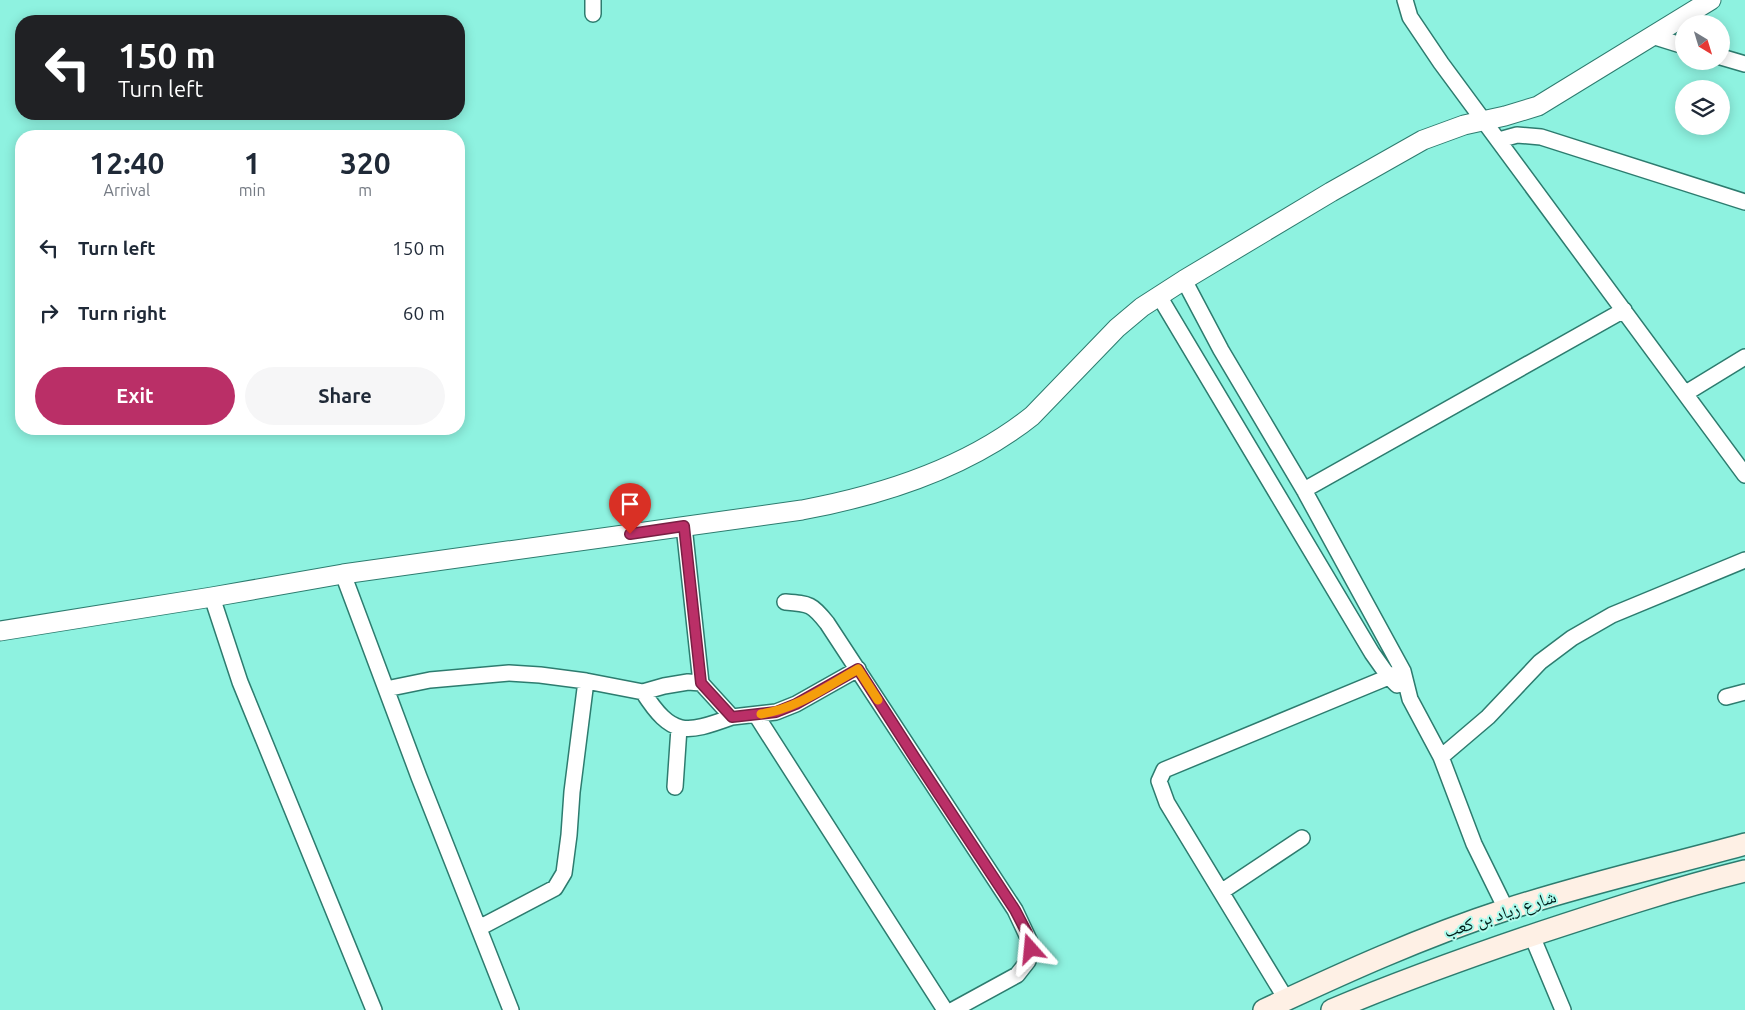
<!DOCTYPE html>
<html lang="en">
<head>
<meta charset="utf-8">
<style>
	body { margin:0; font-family:Ubuntu,"Noto Naskh Arabic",sans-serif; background:#f6f6f7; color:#1f2937; height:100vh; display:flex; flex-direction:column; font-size:19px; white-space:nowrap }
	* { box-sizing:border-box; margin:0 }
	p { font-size:16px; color:#747a83 }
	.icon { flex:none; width:28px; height:28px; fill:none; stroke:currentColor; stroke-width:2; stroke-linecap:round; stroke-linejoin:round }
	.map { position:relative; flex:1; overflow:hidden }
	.details { position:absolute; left:15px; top:130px; width:450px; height:305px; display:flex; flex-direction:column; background:#fff; border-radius:20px; box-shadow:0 2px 12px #0003 }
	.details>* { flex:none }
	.hud { position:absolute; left:15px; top:15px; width:450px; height:105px; border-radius:20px; box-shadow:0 2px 12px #0003; background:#202124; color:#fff; overflow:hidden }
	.needle { width:32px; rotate:142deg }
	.tools { position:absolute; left:1675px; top:15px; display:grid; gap:10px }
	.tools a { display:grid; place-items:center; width:55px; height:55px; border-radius:50%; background:#fff; box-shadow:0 2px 12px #0003; font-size:25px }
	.pin { position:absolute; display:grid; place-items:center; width:42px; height:42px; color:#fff; margin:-51px -21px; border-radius:50% 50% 50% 0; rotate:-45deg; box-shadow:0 0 5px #0007 }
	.pin .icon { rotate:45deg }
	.me { position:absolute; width:55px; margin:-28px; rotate:342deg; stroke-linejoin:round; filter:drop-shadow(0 0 4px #0008) }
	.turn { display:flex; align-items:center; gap:18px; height:105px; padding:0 20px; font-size:22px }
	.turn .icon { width:65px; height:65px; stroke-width:2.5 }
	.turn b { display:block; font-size:35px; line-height:42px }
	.eta { display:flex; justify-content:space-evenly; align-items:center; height:85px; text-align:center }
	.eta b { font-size:30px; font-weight:700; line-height:35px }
	.cta { display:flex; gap:10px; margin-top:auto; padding:10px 20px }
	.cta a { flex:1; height:58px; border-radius:30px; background:#ba2f67; color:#fff; font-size:20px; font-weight:700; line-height:58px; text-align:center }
	.cta a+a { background:#f6f6f7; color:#1f2937 }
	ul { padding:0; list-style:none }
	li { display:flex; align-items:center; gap:15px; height:65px; padding:0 20px }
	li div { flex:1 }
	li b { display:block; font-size:19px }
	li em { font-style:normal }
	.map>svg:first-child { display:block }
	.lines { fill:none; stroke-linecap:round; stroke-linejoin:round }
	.minor-casing { stroke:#2d7c6f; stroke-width:18 }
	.tertiary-casing { stroke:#2d7c6f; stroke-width:21 }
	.secondary-casing { stroke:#2d7c6f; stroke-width:24 }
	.minor { stroke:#fff; stroke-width:15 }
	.tertiary { stroke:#fff; stroke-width:19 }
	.secondary { stroke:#fef0e5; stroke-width:21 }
	.route-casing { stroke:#791f43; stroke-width:12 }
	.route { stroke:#ba2f67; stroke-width:9 }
	.slow { stroke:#f59e0b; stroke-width:9 }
	.labels { text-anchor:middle; stroke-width:4; stroke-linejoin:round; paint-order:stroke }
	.street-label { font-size:18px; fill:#00201b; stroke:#aefbed }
</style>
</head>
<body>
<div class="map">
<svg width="1745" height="1010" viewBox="0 0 1745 1010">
	<rect width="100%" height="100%" fill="#8ef2e0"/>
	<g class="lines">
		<defs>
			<path id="minor" d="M593 0V14
				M1405 0 1410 17 1441 63 1745 475
				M1652 36 1684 46
				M1721 57 1745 64
				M1499 140 1517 135 1541 137 1745 202
				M1184 280 1221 350 1304 490 1403 671 1410 699 1441 757 1474 844 1506 909
				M1159 296 1372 653 1389 677 1397 685
				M1686 393 1745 357
				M1304 490 1624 310
				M684 526 701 683 732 717 776 712 796 704 858 669
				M343 574 419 777 511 1010
				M212 597 240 682 374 1010
				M785 602C810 604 812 604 827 623L1015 910 1030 942V954L1028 961 1017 975 953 1010
				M386 689 430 680 509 673 540 675 586 681 643 692 664 686 688 682 701 683
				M643 692C672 737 685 734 732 717
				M1726 697 1745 692
				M756 715 945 1010
				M1441 757 1488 717 1540 662 1572 638 1612 615 1745 560
				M675 787 679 728
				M1221 892 1302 838
				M479 928 555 888 564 873 569 835 572 792 586 681
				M1532 936 1563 1010
				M1286 999 1167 803 1159 781 1164 770 1403 671"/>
			<path id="tertiary" d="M0 631 212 597 343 574 802 510C883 495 967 468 1032 416L1117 328 1142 307 1184 280 1331 192 1423 140 1464 125 1505 116 1538 106 1711 0"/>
			<path id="secondary" d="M1264 1010C1343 973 1422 937 1505 910 1584 884 1665 866 1745 844
				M1332 1010C1401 981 1471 956 1542 932 1609 910 1676 888 1745 871"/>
		</defs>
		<use href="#minor" class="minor-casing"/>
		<use href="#tertiary" class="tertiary-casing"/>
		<use href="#secondary" class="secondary-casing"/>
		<use href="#minor" class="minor"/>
		<use href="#tertiary" class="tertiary"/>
		<use href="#secondary" class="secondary"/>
	</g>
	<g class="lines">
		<defs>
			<path id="route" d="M630 534 684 526 701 683 732 717 776 712 796 704 858 669 915 758 1015 910 1027 933 1031 949"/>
		</defs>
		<use href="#route" class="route-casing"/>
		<use href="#route" class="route"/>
		<path class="slow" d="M761 714C796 709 828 686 858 669L878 700"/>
	</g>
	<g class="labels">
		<g class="street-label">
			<text transform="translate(1500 914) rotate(-18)" y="6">شارع زياد بن كعب</text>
		</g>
	</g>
</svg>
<div class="tools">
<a><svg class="needle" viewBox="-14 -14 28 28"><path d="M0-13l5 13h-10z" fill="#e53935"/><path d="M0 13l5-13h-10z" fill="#747a83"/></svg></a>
<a><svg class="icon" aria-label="layers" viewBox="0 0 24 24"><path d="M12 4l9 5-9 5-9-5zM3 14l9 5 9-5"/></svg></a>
</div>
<div class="pin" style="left:630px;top:534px;background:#d93025"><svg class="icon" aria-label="arrive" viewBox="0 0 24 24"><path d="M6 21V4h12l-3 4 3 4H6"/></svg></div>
<svg class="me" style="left:1031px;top:949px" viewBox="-20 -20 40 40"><path d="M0-17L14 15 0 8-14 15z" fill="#ba2f67" stroke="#fff" stroke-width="4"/></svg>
<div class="hud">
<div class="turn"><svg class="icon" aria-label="left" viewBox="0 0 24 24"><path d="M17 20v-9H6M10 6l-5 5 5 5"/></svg><div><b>150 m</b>Turn left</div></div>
</div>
<section class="details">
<div class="eta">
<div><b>12:40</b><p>Arrival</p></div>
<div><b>1</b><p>min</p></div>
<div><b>320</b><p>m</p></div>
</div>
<ul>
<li><svg class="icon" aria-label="left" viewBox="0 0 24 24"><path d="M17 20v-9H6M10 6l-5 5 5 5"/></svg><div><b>Turn left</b></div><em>150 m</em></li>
<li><svg class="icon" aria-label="right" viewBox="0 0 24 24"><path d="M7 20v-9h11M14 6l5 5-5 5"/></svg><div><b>Turn right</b></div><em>60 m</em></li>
</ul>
<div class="cta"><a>Exit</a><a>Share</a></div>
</section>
</div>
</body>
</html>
